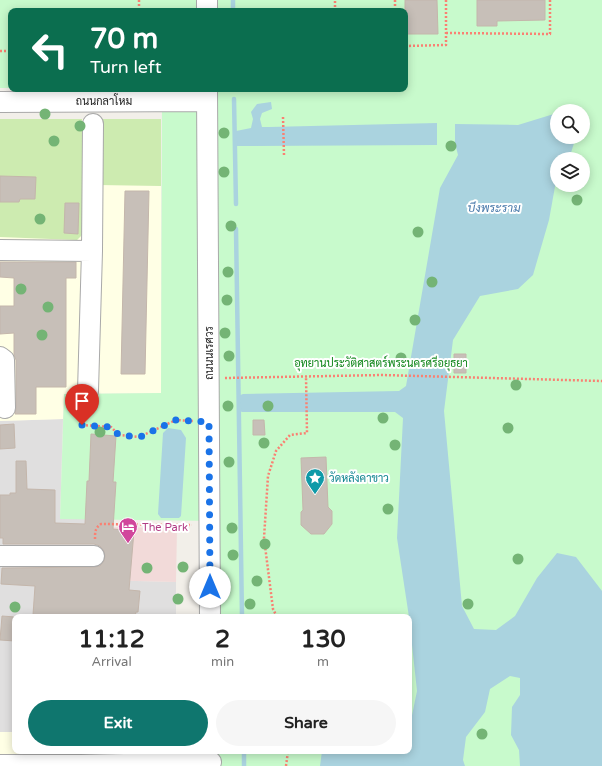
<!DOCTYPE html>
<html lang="en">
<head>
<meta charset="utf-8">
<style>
	body { margin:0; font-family:"Varela Round",Sarabun,sans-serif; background:#f6f6f6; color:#222; height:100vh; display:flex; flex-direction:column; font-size:15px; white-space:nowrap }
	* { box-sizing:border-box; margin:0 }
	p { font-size:13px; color:#767676 }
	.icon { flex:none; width:22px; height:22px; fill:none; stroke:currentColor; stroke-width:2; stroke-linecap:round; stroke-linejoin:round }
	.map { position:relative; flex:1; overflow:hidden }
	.sheet { position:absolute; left:12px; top:614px; width:400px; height:140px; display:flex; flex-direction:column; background:#fff; border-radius:8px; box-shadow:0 2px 10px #0003 }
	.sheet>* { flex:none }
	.top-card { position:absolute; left:8px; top:8px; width:400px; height:84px; border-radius:8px; box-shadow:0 2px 10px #0003; background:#0b6e4f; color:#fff; overflow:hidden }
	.buttons { position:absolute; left:550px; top:104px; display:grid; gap:8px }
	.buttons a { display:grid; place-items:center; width:40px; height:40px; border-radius:50%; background:#fff; box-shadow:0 2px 10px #0003; font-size:20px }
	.pin { position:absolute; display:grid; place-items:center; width:34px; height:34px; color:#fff; margin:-41px -17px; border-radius:50% 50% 50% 0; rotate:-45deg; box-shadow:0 0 4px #0007 }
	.pin .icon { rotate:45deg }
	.me { position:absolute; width:44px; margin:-22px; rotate:0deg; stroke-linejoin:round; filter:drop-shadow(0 0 3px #0008) }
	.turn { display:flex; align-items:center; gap:14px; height:84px; padding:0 16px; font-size:18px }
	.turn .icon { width:52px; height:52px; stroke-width:2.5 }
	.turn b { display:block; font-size:28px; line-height:34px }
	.eta { display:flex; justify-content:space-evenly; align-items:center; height:68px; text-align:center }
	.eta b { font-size:24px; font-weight:800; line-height:28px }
	.cta { display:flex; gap:8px; margin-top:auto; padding:8px 16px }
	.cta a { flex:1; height:46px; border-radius:24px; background:#0f766e; color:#fff; font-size:16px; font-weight:800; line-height:46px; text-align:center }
	.cta a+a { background:#f6f6f6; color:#222 }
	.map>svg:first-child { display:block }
	.residential { fill:#e0dfdf }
	.commercial { fill:#f2dad9 }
	.education { fill:#ffffe5 }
	.grass { fill:#cdebb0 }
	.park { fill:#c8facc; fill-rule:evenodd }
	.water { fill:#aad3df }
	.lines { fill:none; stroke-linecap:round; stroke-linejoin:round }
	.stream { stroke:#aad3df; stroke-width:4.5 }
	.building { fill:#c7bfb8; stroke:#c4b6ab }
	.minor-casing { stroke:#a9a9a9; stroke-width:22 }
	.path { stroke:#fa8072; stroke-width:2.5; stroke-dasharray:2 2; stroke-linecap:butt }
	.minor { stroke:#fff; stroke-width:20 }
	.tree { fill:#74b475 }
	.route { stroke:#1a73e8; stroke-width:7; stroke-dasharray:0 12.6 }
	.labels { text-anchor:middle; stroke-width:4; stroke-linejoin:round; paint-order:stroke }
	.street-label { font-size:11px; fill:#222; stroke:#fff }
	.park-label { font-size:11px; fill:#0c8416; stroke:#fff }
	.culture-label { font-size:11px; fill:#0d838f; stroke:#fff; text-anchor:start }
	.hotel-label { font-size:11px; fill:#b23c85; stroke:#fff; text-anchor:start }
	.water-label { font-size:12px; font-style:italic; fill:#4a7aab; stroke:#fff }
</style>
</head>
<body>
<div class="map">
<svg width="602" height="766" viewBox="0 0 602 766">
	<rect width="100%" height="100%" fill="#f2efe9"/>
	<path class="residential" d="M63 419 60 519H100L98 580 176 582V617H15V732H0V421Z"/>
	<path class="commercial" d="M100 527 177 528 176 582 98 580Z"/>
	<path class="education" d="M0 119H161V393L64 394 63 419 0 421Z
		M0 732H15V751H172V766H0Z"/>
	<path class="grass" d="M0 119H82V235L77 240 0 237Z
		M98 119H161V186L98 185Z"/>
	<path class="park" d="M0 0H602V766H218V751H409V617H217L216 521 60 519 64 394 161 393 162 89H405V11H11V88H0ZM557 111H583V137H557ZM557 159H583V185H557Z"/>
	<path class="water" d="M271 102 272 109 262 113 260 119 262 127H269L437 123V145L236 146V131L251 128 253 119 251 112 257 104Z
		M557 113V137H576L569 159H557V179L556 181 549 220 533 275 518 289 480 296 453 340 444 411 462 606 474 629 496 630 515 616 537 578 557 553 576 557 602 591V766H520L519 750 511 735 512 707 520 695V678L510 676 490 689 485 712 466 737 463 760 465 766H320L322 751H409V730L417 691 409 617 397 538 403 418 395 412H242L238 410V396L243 394 399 391 406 386 440 188 458 155 455 143V124L518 125Z
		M168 428 181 430 186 438 181 516 179 518H161L158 514 163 433Z"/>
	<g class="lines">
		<path class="stream" d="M233 0V11
			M234 99 236 204
			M236 229 242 617
			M244 751V766"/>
	</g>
	<path class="building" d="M405 0H437L438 34H405Z
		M477 0H545V20L497 21V26H477Z
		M0 176 36 177 35 199H20L19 202H0Z
		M125 191H149L145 374H121Z
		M65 203H79L78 234 64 233Z
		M0 262H76V278H66V387H36V414H15L16 408V360L14 355V333L0 334V306H14V278L0 277Z
		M454 354H466V373H454Z
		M253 420H264L265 435H253Z
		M14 424 15 448 0 449V425Z
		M91 434 116 436 113 482H116L113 529 134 531 129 590 140 591 138 612H136L135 617H41V615H33L35 586 1 584 2 568 94 567 100 566 104 561 105 556 104 551 100 546 94 544H3V538H0V495H10V493H16V461H26L27 489 55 490V523L85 524 87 481H89Z
		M326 457 328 507 332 511V524L324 534H311L301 525V512L303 510 301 458Z
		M2 616 15 617V641L0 640Z"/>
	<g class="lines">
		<defs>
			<path id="minor" d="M207 0V11
				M207 89 210 617
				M0 102 207 101
				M0 250 92 251
				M0 357 4 360 5 408
				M88 391 92 251 93 124
				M0 556H94
				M0 765H81L211 762"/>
		</defs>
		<use href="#minor" class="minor-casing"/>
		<path class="path" d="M139 0V11
			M395 0V11
			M335 11V0
			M446 33 550 34V0
			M405 46 446 45V0
			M0 51H11
			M283 117 284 155
			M225 378 382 375 602 381
			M82 425 111 427 119 435 139 437 176 420 193 421
			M95 539C95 532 95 528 101 524L192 525
			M277 617 273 609 264 538 268 476 276 451 290 435 307 433 306 376
			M286 766 288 751"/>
		<use href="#minor" class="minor"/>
	</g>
	<g class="tree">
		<circle cx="45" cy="114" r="5.5"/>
		<circle cx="80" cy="126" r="5.5"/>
		<circle cx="224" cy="133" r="5.5"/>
		<circle cx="54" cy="141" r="5.5"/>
		<circle cx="451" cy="146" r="5.5"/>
		<circle cx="224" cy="172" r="5.5"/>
		<circle cx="577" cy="200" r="5.5"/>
		<circle cx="40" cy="219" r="5.5"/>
		<circle cx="231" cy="226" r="5.5"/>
		<circle cx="418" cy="232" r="5.5"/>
		<circle cx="228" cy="272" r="5.5"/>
		<circle cx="432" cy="282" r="5.5"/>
		<circle cx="21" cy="289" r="5.5"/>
		<circle cx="227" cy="300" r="5.5"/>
		<circle cx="48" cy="307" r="5.5"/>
		<circle cx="415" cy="320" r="5.5"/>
		<circle cx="225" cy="333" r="5.5"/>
		<circle cx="42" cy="335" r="5.5"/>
		<circle cx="229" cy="356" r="5.5"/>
		<circle cx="401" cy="358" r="5.5"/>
		<circle cx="516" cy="385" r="5.5"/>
		<circle cx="228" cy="406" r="5.5"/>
		<circle cx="268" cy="406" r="5.5"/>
		<circle cx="383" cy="418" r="5.5"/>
		<circle cx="508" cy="428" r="5.5"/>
		<circle cx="100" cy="432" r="5.5"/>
		<circle cx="264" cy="443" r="5.5"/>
		<circle cx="395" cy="445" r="5.5"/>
		<circle cx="229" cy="462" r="5.5"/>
		<circle cx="388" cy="509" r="5.5"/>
		<circle cx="232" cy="528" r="5.5"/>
		<circle cx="265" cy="544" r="5.5"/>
		<circle cx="233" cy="555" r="5.5"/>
		<circle cx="518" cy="559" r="5.5"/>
		<circle cx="183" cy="567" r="5.5"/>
		<circle cx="147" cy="568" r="5.5"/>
		<circle cx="257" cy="581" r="5.5"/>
		<circle cx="178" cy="599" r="5.5"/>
		<circle cx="250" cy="604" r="5.5"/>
		<circle cx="468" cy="604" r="5.5"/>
		<circle cx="15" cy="607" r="5.5"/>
		<circle cx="482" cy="734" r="5.5"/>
	</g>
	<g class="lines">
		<path class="route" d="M82 425 110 427 119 435 140 437 176 420 209 422 210 587"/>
	</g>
	<defs>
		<symbol id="sight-pin" viewBox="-11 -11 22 30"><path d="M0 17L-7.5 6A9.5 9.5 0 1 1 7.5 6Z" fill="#0f9aa8" stroke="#fff"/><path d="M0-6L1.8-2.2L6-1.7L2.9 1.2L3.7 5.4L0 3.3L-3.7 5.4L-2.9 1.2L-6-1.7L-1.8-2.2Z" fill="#fff"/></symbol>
		<symbol id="hotel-pin" viewBox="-11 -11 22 30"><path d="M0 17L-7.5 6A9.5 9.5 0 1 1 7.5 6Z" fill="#d1479c" stroke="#fff"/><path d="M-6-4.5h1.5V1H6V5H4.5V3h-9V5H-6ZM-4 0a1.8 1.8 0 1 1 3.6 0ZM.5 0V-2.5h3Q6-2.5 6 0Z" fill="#fff"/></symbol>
	</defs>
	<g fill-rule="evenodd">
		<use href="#sight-pin" x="304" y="467" width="22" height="30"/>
		<use href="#hotel-pin" x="117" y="516" width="22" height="30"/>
	</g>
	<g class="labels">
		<g class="street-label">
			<text x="104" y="105">ถนนกลาโหม</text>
			<text transform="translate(209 353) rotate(-90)" y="4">ถนนนเรศวร</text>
		</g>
		<g class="park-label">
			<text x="381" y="367">อุทยานประวัติศาสตร์พระนครศรีอยุธยา</text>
		</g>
		<g class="culture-label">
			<text x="329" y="482">วัดหลังคาขาว</text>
		</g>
		<g class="hotel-label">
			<text x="142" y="531">The Park</text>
		</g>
		<g class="water-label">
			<text x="494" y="212">บึงพระราม</text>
		</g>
	</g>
</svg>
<div class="buttons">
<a><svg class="icon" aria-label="search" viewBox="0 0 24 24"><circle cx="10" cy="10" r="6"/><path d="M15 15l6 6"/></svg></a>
<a><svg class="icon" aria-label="layers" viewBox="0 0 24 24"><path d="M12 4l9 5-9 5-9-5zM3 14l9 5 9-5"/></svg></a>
</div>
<div class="pin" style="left:82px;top:425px;background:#d93025"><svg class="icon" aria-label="arrive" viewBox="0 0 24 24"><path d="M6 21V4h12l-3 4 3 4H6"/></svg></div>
<svg class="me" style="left:210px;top:587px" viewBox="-20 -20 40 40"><circle r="19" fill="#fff"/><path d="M0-13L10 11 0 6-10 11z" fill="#1a73e8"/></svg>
<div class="top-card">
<div class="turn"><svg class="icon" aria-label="left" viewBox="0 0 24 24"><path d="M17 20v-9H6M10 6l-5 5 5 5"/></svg><div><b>70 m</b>Turn left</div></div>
</div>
<section class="sheet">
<div class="eta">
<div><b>11:12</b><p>Arrival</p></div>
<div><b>2</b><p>min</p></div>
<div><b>130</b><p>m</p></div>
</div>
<div class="cta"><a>Exit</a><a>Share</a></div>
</section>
</div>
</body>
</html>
